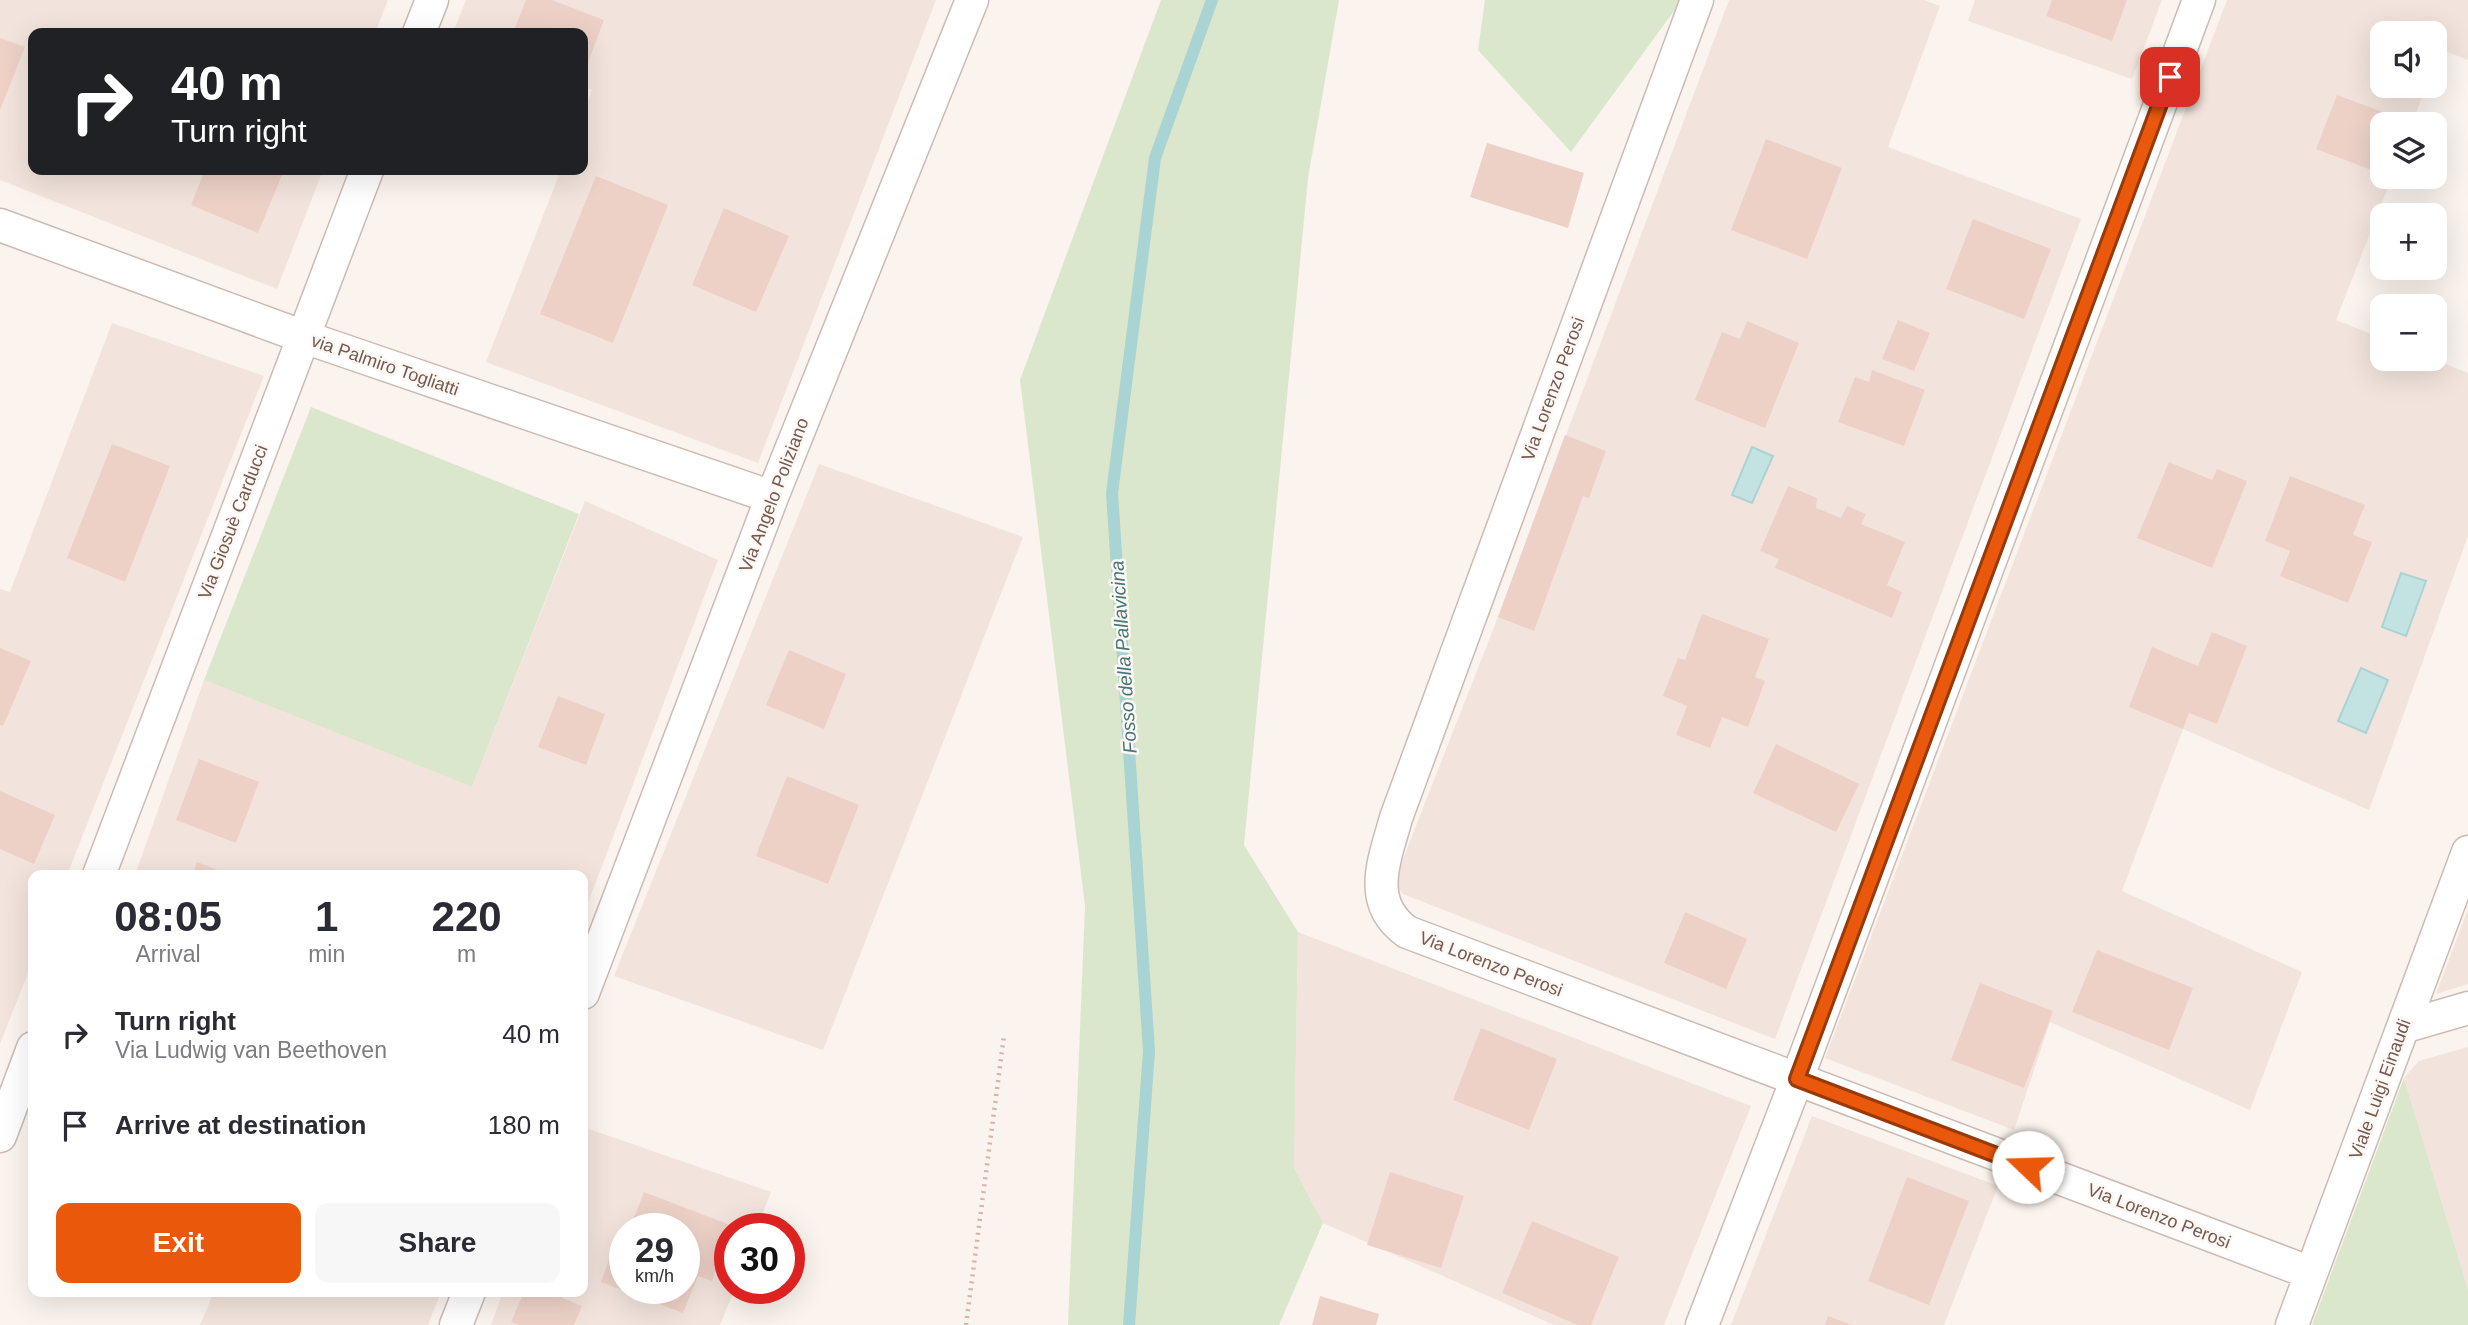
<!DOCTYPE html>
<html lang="en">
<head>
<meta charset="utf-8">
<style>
	body { margin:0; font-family:Helvetica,sans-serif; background:#f7f7f7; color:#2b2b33; height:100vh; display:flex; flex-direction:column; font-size:26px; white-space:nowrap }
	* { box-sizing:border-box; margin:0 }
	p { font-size:23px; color:#7c7c81 }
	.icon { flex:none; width:38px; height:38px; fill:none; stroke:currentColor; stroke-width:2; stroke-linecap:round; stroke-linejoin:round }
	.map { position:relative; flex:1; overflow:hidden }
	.sheet { position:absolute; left:28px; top:870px; width:560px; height:427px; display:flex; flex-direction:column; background:#fff; border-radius:14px; box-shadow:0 7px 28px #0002 }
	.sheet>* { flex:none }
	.top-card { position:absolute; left:28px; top:28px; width:560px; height:147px; border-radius:14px; box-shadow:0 7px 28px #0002; background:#202124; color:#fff; overflow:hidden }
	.controls { position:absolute; left:2370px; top:21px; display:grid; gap:14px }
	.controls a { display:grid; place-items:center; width:77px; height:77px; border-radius:14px; background:#fff; box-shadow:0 7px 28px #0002; font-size:35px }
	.speed { position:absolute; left:609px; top:1213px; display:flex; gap:14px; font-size:35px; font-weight:700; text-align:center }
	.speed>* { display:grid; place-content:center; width:91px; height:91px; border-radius:50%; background:#fff; box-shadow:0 7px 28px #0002; line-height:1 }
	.speed small { font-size:18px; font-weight:400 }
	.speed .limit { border:10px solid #d22; background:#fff; color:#111 }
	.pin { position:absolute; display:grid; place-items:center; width:60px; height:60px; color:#fff; margin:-30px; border-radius:14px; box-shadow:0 4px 10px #0006 }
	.me { position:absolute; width:77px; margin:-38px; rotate:291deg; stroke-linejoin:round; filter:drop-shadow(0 0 5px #0008) }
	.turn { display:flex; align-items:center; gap:24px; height:147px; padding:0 28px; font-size:32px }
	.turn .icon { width:91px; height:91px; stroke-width:2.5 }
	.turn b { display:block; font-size:49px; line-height:60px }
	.eta { display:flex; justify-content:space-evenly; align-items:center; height:119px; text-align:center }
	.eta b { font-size:42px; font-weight:700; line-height:49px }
	.button { display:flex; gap:14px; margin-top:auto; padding:14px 28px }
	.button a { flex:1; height:80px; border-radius:14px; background:#ea580c; color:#fff; font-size:28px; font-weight:700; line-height:80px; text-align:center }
	.button a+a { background:#f7f7f7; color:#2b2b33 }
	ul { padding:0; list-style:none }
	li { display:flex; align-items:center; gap:21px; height:91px; padding:0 28px }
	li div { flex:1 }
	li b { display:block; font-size:26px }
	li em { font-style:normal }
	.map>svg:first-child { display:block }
	.residential { fill:#f2e4dc; fill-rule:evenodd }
	.green { fill:#dbe7cc }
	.water { fill:#c3e3e3; stroke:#aad3d3; stroke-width:2 }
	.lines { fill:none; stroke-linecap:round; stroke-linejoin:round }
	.stream { stroke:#aad3d3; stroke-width:12 }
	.building { fill:#edd1c7 }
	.minor-casing { stroke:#ccbbb3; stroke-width:35 }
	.path { stroke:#d2b4aa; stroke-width:4.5; stroke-dasharray:2 5; stroke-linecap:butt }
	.minor { stroke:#fff; stroke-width:32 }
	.route-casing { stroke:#983908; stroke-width:18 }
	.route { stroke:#ea580c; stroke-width:12 }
	.labels { text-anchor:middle; stroke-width:5; stroke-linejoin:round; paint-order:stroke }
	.street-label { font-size:18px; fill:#745952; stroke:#fdf8f3 }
	.water-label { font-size:19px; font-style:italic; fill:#467676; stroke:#fdf8f3 }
</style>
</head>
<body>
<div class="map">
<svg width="2468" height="1325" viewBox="0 0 2468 1325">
	<rect width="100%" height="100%" fill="#fbf3ed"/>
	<path class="residential" d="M0 0H388L375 33H33V170H323L277 289 0 180Z
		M466 0H936L758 463 486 362 561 170H583V114L592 90 583 86V33H453Z
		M1729 0H1924L1940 6 1888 147 2081 219 1775 1039 1403 894 1394 882 1498 617Z
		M1975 0H2162L2132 79 1968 21Z
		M2227 0H2468V60L2440 49 2434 63V33H2382V86H2426L2412 124H2382V177H2392L2336 320 2382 338V359H2433L2468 373V536L2369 810 2183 729 2122 891 2302 972 2250 1110 2050 1022 2014 1130 1825 1058Z
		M112 323 264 376 67 875H33V960L0 1044V589L10 592Z
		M819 464 1023 537 823 1050 614 976Z
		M585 501 718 560 583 916V875H135L204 680 472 787Z
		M2468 909V984L2436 994Z
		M1298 932 1751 1106 1664 1325H1554L1323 1223 1294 1168Z
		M2468 1047V1289L2404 1078 2419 1061Z
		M1812 1116 1998 1186 1944 1325H1731Z
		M583 1127 771 1192 757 1228H730V1288H735L720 1325H491L503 1292H583ZM625 1228H684V1288H625Z
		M214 1292H441L428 1325H200Z"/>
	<path class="green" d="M1161 0H1339L1308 178 1244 845 1298 932 1294 1168 1323 1223 1279 1325H1068L1085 906 1020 380Z
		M1485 0H1682L1571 152 1478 50Z
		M311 407 579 514 472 787 204 680Z
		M2404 1078 2468 1289V1325H2312Z"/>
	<path class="water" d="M1752 447 1773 456 1752 503 1732 495Z
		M2401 573 2426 581 2406 636 2382 627Z
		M2361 668 2388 680 2366 733 2338 721Z"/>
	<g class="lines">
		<path class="stream" d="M1129 1325 1149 1051 1112 493 1155 158 1212 0"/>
	</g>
	<path class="building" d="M526 0H552L604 20 583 76V33H513Z
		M2052 0H2127L2112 41 2046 16Z
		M0 38 25 47 0 110Z
		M2337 95 2415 124H2382V174L2316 149Z
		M1766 139 1842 168 1807 259 1731 230Z
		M1487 143 1584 173 1568 228 1470 197Z
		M205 170H284L258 233 191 205Z
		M596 176 668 205 613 343 540 314Z
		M724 208 789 236 756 312 692 285Z
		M1973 219 2051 249 2024 319 1946 289Z
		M1898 320 1930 333 1914 371 1882 359Z
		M1747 321 1799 343 1765 428 1695 400 1722 332 1740 339Z
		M1872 370 1925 390 1904 446 1838 422 1855 377 1869 382Z
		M1565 435 1606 451 1589 498 1583 496 1534 631 1498 617Z
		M112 444 170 466 125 582 67 558Z
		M2169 462 2212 480 2217 469 2247 481 2212 568 2137 538Z
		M2290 476 2365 505 2353 535 2372 542 2348 603 2280 576 2290 551 2265 541Z
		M1788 486 1817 498 1816 508 1841 518 1847 506 1866 514 1861 524 1905 542 1887 585 1902 592 1892 618 1775 568 1779 559 1760 551Z
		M1702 614 1769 639 1755 677 1765 681 1748 727 1722 717 1710 748 1676 735 1687 706 1663 696 1678 658 1685 660Z
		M2212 632 2247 646 2217 724 2189 713 2183 729 2129 707 2152 647 2198 666Z
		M0 648 31 661 3 726 0 725Z
		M789 650 846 674 824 729 766 705Z
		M558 696 605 714 586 765 538 747Z
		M1776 744 1859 784 1836 832 1753 793Z
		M199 759 259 782 236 843 176 820Z
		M787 776 859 805 828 884 756 856Z
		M0 791 55 815 34 864 0 849Z
		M197 862 230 875H192Z
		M1685 912 1747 939 1726 989 1664 963Z
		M2097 950 2193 988 2169 1050 2072 1012Z
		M1980 983 2053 1011 2024 1088 1951 1060Z
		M1481 1028 1557 1059 1529 1130 1453 1100Z
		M1390 1172 1464 1196 1441 1268 1367 1245Z
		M1907 1177 1969 1201 1929 1305 1868 1281Z
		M644 1192 733 1226 730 1228 712 1281 698 1276 683 1313 601 1282 619 1232 625 1234V1288H684V1228H630Z
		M1532 1221 1619 1257 1591 1325H1578L1502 1293Z
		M524 1292H548L582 1306 574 1325H519L511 1322Z
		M1320 1296 1379 1314 1376 1325H1312Z
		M1828 1316 1852 1325H1825Z"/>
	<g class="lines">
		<defs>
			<path id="minor" d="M1697 0 1396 818C1385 859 1365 902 1407 932L2311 1273
				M419 33 432 0
				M0 225 304 337 772 497
				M99 875 367 170
				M583 993 772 497 972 0
				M2403 1027 2468 1008
				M0 1136 33 1048
				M456 1325 469 1292
				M1702 1325 1797 1079 2199 0
				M2292 1325 2468 852"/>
		</defs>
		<use href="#minor" class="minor-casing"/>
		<path class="path" d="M966 1325 1004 1036"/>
		<use href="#minor" class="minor"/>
	</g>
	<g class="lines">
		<defs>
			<path id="route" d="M2028 1167 1797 1079 2170 77"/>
		</defs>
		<use href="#route" class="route-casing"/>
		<use href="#route" class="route"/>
	</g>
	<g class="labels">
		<g class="street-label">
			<text transform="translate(385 365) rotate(19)" y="6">via Palmiro Togliatti</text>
			<text transform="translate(1553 389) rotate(-70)" y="6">Via Lorenzo Perosi</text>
			<text transform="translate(774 495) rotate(-69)" y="6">Via Angelo Poliziano</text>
			<text transform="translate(233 522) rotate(-69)" y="6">Via Giosuè Carducci</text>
			<text transform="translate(1491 964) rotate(21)" y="6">Via Lorenzo Perosi</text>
			<text transform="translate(2380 1089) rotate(-70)" y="6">Viale Luigi Einaudi</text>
			<text transform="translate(2159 1216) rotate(21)" y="6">Via Lorenzo Perosi</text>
		</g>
		<g class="water-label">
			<text transform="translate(1123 657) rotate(-94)" y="7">Fosso della Pallavicina</text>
		</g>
	</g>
</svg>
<div class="controls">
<a><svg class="icon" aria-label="sound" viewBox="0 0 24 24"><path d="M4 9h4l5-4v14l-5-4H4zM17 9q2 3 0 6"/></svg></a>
<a><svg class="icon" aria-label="layers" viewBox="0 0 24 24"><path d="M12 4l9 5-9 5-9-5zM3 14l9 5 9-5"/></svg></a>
<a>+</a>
<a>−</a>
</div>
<div class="speed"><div>29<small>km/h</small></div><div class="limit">30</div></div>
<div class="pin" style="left:2170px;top:77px;background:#d93025"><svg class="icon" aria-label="arrive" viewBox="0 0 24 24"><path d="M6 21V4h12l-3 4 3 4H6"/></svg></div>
<svg class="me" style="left:2028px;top:1167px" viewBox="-20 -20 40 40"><circle r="19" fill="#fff"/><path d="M0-13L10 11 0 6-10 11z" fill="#ea580c"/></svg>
<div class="top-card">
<div class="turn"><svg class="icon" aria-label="right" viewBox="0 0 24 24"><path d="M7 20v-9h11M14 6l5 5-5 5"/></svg><div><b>40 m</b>Turn right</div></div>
</div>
<section class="sheet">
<div class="eta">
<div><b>08:05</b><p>Arrival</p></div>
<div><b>1</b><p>min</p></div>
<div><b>220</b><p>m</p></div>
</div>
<ul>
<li><svg class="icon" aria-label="right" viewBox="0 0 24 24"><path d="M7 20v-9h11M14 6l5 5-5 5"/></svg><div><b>Turn right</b><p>Via Ludwig van Beethoven</p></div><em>40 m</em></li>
<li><svg class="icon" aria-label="arrive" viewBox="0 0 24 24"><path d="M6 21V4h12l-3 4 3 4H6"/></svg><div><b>Arrive at destination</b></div><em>180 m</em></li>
</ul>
<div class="button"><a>Exit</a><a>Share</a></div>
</section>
</div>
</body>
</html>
